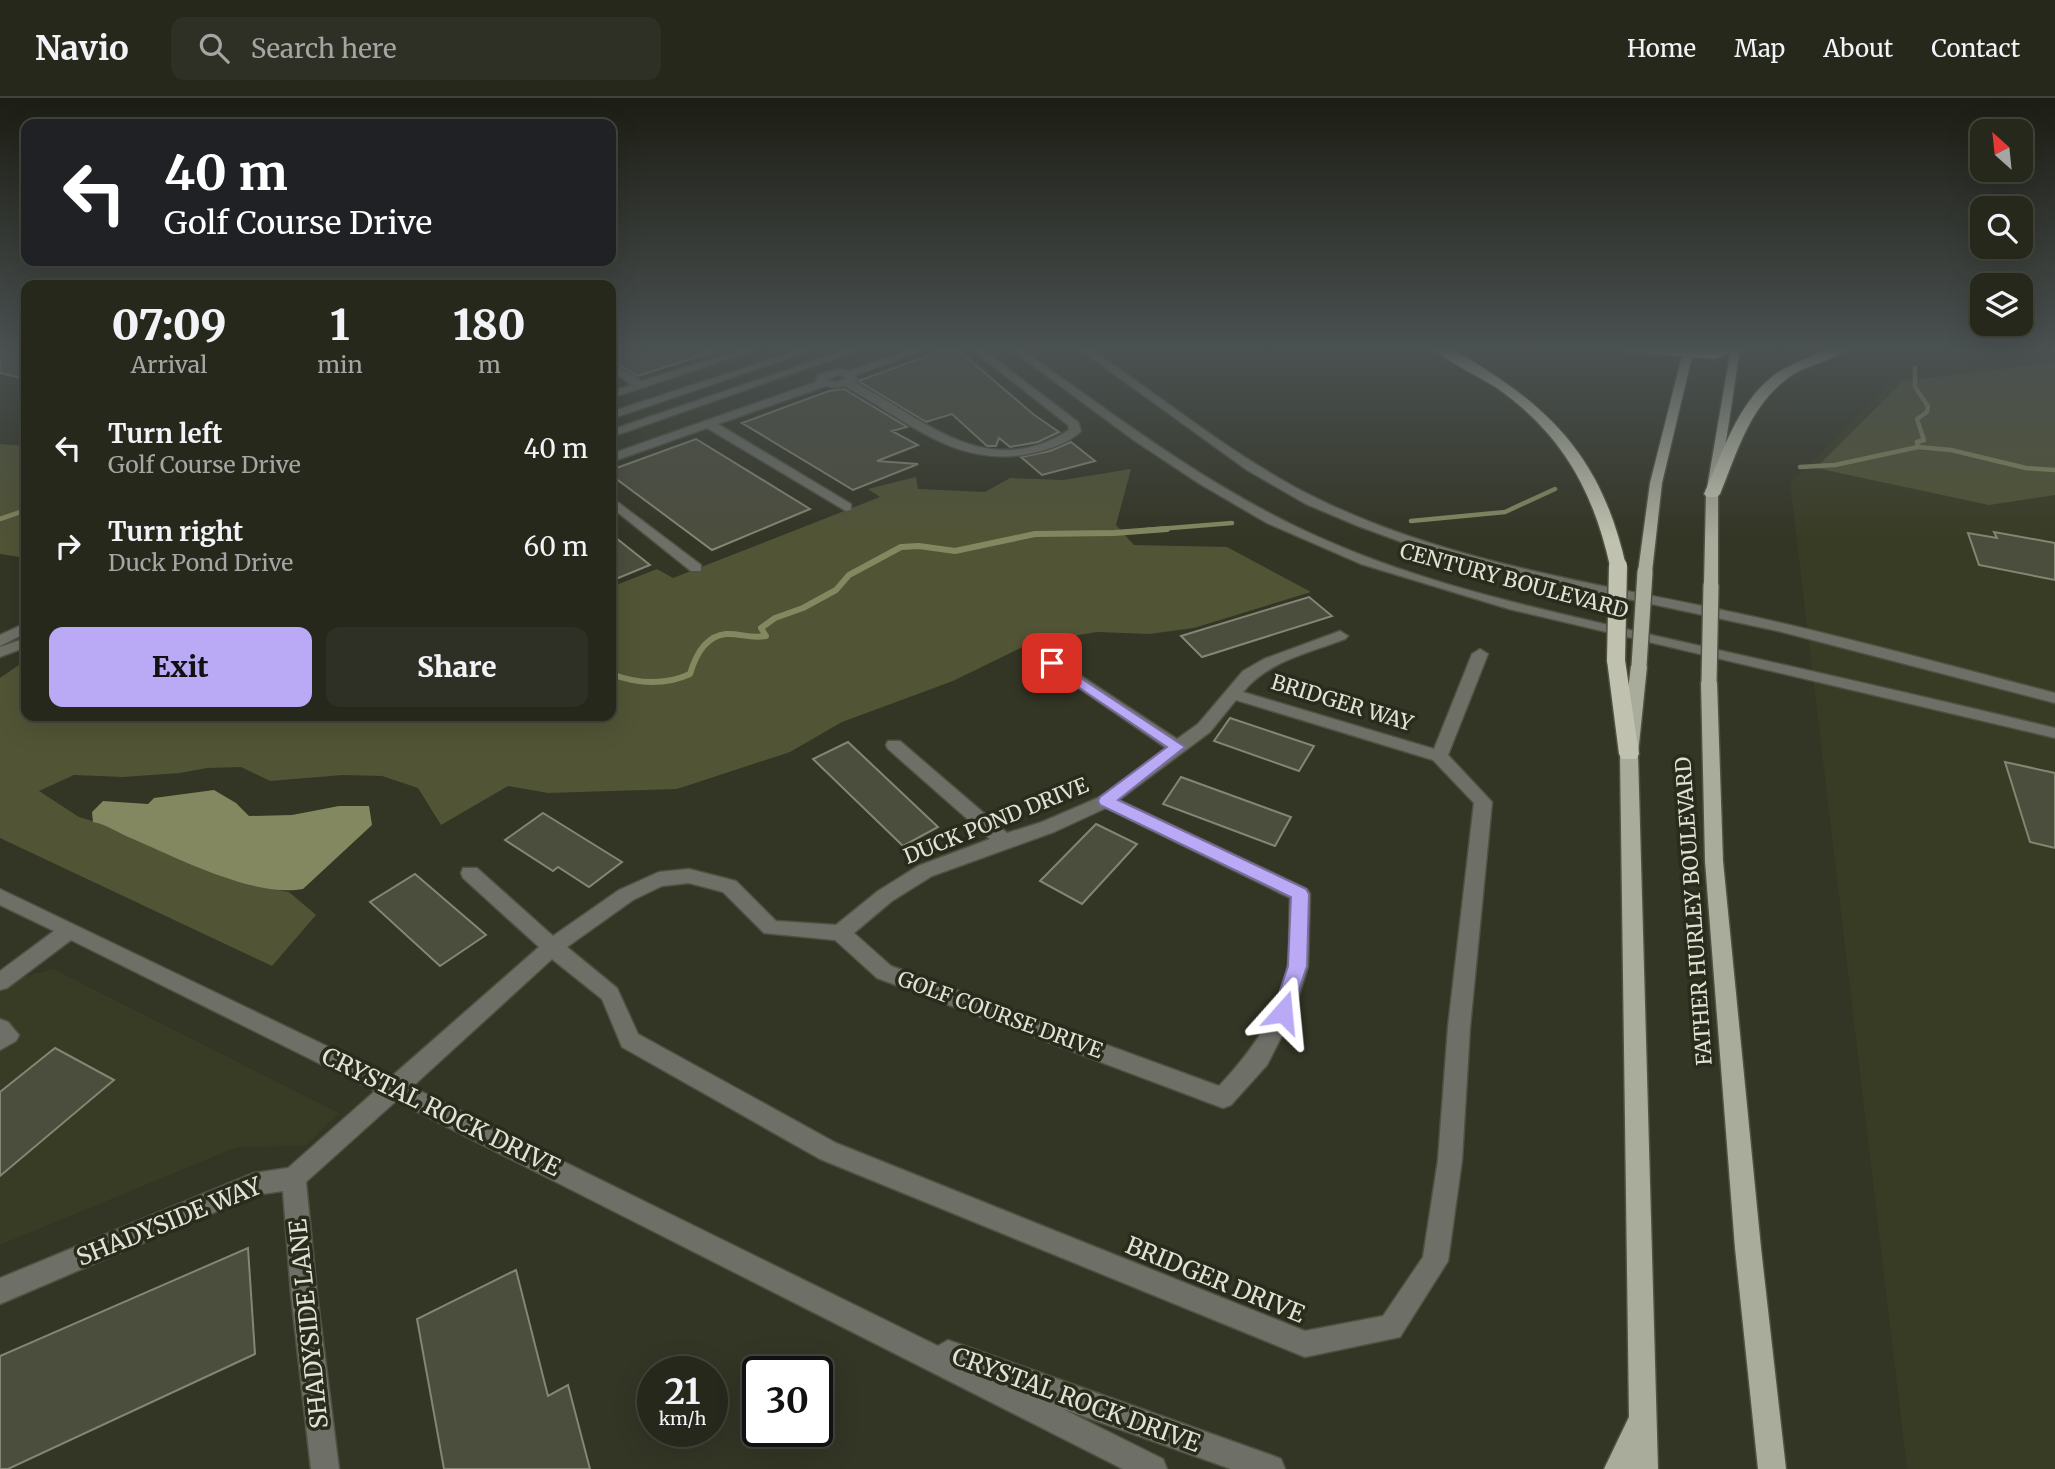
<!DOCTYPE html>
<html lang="en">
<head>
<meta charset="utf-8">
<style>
	body { margin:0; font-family:Merriweather,serif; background:#2e3025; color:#f1f3f6; height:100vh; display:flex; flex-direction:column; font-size:26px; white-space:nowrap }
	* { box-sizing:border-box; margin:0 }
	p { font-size:23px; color:#a4a6a3 }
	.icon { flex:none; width:38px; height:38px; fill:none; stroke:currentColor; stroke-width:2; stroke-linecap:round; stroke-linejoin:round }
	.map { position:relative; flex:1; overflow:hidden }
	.drawer { position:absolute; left:21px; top:182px; width:595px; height:441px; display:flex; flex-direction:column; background:#26281c; border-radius:14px; box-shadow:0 7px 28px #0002,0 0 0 2px #42443b }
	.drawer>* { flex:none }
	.banner { position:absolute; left:21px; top:21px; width:595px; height:147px; border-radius:14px; box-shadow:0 7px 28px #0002,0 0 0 2px #42443b; background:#202124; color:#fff; overflow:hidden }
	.needle { width:46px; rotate:333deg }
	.fabs { position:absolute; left:1970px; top:21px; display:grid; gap:14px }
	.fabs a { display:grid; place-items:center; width:63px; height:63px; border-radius:14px; background:#26281c; box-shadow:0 7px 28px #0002,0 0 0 2px #42443b; font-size:35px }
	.speed { position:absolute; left:637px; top:1258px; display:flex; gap:14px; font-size:35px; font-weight:700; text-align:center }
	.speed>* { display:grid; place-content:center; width:91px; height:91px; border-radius:50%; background:#26281c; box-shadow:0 7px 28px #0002,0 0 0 2px #42443b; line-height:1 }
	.speed small { font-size:18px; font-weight:400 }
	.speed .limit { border:4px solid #111; border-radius:10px; background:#fff; color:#111 }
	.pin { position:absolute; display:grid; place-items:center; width:60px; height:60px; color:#fff; margin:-30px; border-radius:14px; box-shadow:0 4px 10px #0006 }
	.me { position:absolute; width:77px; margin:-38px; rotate:18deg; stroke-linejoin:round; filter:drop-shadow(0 0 5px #0008) }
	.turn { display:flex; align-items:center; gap:24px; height:147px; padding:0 28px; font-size:32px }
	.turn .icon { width:91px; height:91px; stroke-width:2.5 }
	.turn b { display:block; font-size:49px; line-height:60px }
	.eta { display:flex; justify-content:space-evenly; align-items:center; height:119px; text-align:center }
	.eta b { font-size:42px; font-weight:800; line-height:49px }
	.cta { display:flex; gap:14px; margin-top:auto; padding:14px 28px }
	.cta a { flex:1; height:80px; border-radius:14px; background:#baaaf6; color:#111; font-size:28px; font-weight:800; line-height:80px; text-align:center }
	.cta a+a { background:#2e3025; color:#f1f3f6 }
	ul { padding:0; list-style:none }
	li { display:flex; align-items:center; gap:21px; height:98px; padding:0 28px }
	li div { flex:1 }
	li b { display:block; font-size:26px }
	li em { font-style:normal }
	header { display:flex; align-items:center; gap:42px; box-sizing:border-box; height:98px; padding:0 35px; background:#26281c; border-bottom:2px solid #42443b }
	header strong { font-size:33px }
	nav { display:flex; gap:38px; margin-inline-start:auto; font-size:24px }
	.search { width:490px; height:63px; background:#2e3025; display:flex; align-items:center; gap:18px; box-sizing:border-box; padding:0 24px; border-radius:14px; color:#a4a6a3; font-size:26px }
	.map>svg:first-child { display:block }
	.built { fill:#393c25 }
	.green { fill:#515435 }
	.water { fill:#848860 }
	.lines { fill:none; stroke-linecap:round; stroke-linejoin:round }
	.stream-far1 { stroke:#848860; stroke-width:4.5 }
	.stream { stroke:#848860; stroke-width:6 }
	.building { fill:#4b4d3d; stroke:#848674; stroke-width:2 }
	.minor-casing { stroke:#4f5141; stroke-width:3 }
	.major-casing { stroke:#4f5141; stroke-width:3 }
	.highway-casing { stroke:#4f5141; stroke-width:3 }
	.minor { fill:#6e7068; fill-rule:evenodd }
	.major { fill:#a9ab9b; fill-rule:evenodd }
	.highway { fill:#c0c2af; fill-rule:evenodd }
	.major-bridge-casing { stroke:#4f5141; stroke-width:18; stroke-linecap:butt }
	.highway-bridge-casing { stroke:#4f5141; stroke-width:21; stroke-linecap:butt }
	.major-bridge { stroke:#a9ab9b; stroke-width:15 }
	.highway-bridge { stroke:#c0c2af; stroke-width:18 }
	.route { fill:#baaaf6; stroke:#796ea0; stroke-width:2 }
	.labels { text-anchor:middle; stroke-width:7; stroke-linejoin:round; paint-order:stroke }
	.street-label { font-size:21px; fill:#e0e1d7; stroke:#292b1b }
	.near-street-label { font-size:24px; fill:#e0e1d7; stroke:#292b1b }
</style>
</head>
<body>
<header>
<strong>Navio</strong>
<div class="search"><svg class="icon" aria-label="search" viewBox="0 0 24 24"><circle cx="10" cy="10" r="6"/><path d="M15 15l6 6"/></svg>Search here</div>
<nav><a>Home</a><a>Map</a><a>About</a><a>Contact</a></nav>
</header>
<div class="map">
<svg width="2055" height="1371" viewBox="0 0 2055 1371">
	<rect width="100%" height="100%" fill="#333525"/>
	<path class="built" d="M2055 262V1371H1907L1790 385 1897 280Z
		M53 871 339 1015 305 1048 237 1049 0 1147V895L23 879Z"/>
	<path class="green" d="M2055 265V397L1989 407 1816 370 1903 283Z
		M0 346 26 348V460L0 456Z
		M1131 371 1116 427 1134 447 1227 449 1311 494 1194 530 1149 536 1097 534 1031 545 953 583 842 624 790 654 677 691 548 695 508 688 441 727 418 690 382 678 343 677 270 683 241 669 207 670 180 675 123 679 74 677 39 693 79 719 109 728 125 737 209 773 262 789 289 794 316 817 272 868 0 740V580L26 562V618H611V489L657 471 673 480 880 399 868 391 916 379 918 391 985 394 1010 380 1063 382Z"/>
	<path class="water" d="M214 692 236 705 249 718 292 717 339 708H369L372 727 303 791C255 800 177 760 133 741 118 735 108 727 93 724L92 714 103 703 148 706 154 700Z"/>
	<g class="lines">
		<path class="stream-far1" d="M1915 270V289L1928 308 1927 314 1917 321 1924 342 1917 344 1918 349
			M1800 369 1835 367 1918 349 1951 352 2026 370 2055 372
			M0 421 26 412
			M1411 423 1505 414 1555 391
			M1146 432 1232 425"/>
		<path class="stream" d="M611 576C638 586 664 588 690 576 695 559 705 538 726 536 740 535 750 541 766 538L761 530 775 520 803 510 836 492 849 477 901 449 919 448 955 453 1035 436 1114 435 1167 431"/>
	</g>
	<path class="building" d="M0 250H26V281L0 275Z
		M611 250H712V254L638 278 611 263Z
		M949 250 963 256 1033 316 1059 334 1038 344 1010 349 999 340 996 348H987L952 316 926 324 858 283Z
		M844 291 907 329 892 333 918 347 877 363 918 366 853 392 742 325 829 293Z
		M696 341 810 411 712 452 611 377V372Z
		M1071 344 1095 363 1042 377 1021 359 1050 353Z
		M1994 434 2055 445V482L1979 467 1968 435 1997 440Z
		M611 436 650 467 611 483Z
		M1309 499 1332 518 1202 559 1181 538Z
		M1230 620 1314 648 1299 673 1214 643Z
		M848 644 938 729 903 748 813 661Z
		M2005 664 2055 675V750L2030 744Z
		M1181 679 1291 719 1275 748 1163 706Z
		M543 715 622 764 589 789 558 769 553 773 505 742Z
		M1096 726 1137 746 1082 806 1040 783Z
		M415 776 486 837 440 868 370 804Z
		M55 950 114 982 0 1078V994Z
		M248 1150 255 1256 8 1371H0V1258Z
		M516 1172 548 1298 568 1287 590 1371H444L417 1221Z"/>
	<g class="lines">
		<defs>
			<path id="minor" d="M747 250H761L611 300V293L632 287 611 273V266L642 283Z
				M805 250H819L611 321V314Z
				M851 250H865L611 339V332Z
				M916 250H929L856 277 857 281 854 284C925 321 986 385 1069 332L1068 327 970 250H981L1078 324 1081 333C1070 344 1053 350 1037 354 958 374 909 322 844 288L837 290 826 288 718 326 851 406V412L846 413 707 330 611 364V356L816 284 818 276 839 271 849 273ZM839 277 846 280 836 284 827 282Z
				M1009 250H1020C1117 319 1213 393 1323 441 1429 488 1544 512 1656 538 1789 568 1922 598 2055 630V640L1509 511 1361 466 1267 425 1200 386 1135 343Z
				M1078 250H1089C1164 300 1233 359 1314 399 1445 464 1594 485 1736 515 1844 538 1949 568 2055 595V605L1778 533 1516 477 1410 447 1358 428 1306 406 1247 372Z
				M611 399 701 467V473H691L611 409Z
				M26 525V535L0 548V537Z
				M1340 533 1348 538 1345 541C1309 555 1268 563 1243 594L1434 651 1472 556 1480 551 1488 556 1448 657 1492 704 1470 929 1462 1062 1448 1163 1400 1239 1305 1259 820 1061 622 949 602 901 552 861 412 989 938 1248 948 1242 1271 1357 1281 1361 1285 1371H1231L1063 1311 1163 1361 1167 1371H1123L396 1003 306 1084 317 1196 339 1371H311L291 1196 283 1093 255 1097 0 1206V1180L254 1075 288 1070 375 993 71 842 7 890 0 892V873L54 833 0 807V791L391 979 539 849 463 780 461 775 463 770H477L553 838 619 792 659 774 689 771 736 783 776 823 836 827 878 793 918 768 990 741 888 651 886 647 888 643H900L1007 735 1042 724 1100 699 1166 650 1047 568 1044 565 1047 562H1057L1177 641 1198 626 1243 573 1264 561ZM1236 602 1433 662 1474 705 1448 929 1438 1062 1423 1159 1383 1218 1305 1233 836 1045 638 936 617 890 567 849 633 802 662 788 689 785 723 794 764 835 835 842 877 880 1223 1010 1231 1007 1267 967 1294 914 1308 868 1310 796 1307 791 1119 702 1210 634ZM1106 710 1290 800C1289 821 1290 844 1288 866 1282 913 1250 955 1219 988L891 868 854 835 892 803 932 778 1054 734Z
				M26 540V549L0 559V549Z
				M0 921 8 924 19 937 16 943 0 952Z"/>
			<path id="major" d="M1684 250H1694L1662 385 1652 474 1645 478 1638 474 1650 385Z
				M1731 250 1740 251 1718 396V487L1711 491 1704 487 1706 396Z
				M1639 563 1647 568 1638 656 1658 1371H1604L1629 1319 1620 656 1631 568Z
				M1709 579 1717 584 1723 763 1761 1150 1786 1371H1758L1735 1150 1705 763 1701 584Z"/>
			<path id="highway" d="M1433 250C1454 248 1473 264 1491 275 1568 325 1606 379 1626 468L1624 472 1618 473 1610 468C1593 392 1562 336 1497 290 1477 277 1450 266 1433 250Z
				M1625 250 1714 253 1725 250H1742L1715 261 1631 254Z
				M1833 250H1848C1834 263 1810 266 1794 276 1751 303 1738 352 1720 396L1717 399H1707L1704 396C1722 356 1737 306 1773 278 1791 265 1812 258 1833 250Z
				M1616 556 1625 562 1639 656 1636 661H1622L1619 656 1607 562Z"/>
		</defs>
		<use href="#minor" class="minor-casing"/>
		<use href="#major" class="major-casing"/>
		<use href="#highway" class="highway-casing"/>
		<use href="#minor" class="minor"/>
		<use href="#major" class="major"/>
		<use href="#highway" class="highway"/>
		<defs>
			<path id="major-bridge" d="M1639 568 1645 474
				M1709 584 1711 487"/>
			<path id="highway-bridge" d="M1616 562 1618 468"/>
		</defs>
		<use href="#major-bridge" class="major-bridge-casing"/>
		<use href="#highway-bridge" class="highway-bridge-casing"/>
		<use href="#major-bridge" class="major-bridge"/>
		<use href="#highway-bridge" class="highway-bridge"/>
	</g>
	<linearGradient id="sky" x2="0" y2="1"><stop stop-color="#1c1d14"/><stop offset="0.57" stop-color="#4a5151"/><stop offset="1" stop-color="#4a5151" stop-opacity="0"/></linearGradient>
	<rect width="2055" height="441" fill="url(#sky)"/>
	<path class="route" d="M1052 561 1185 649 1118 702 1306 791 1309 796 1307 868 1290 919 1283 922 1276 919 1273 914 1288 868 1291 799 1100 707 1098 703 1100 699 1167 649 1047 568 1045 565Z"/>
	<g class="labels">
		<g class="street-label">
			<text transform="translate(1514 483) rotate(15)" y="7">CENTURY BOULEVARD</text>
			<text transform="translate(1342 605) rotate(17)" y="7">BRIDGER WAY</text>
			<text transform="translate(996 723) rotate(-22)" y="7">DUCK POND DRIVE</text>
			<text transform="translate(1694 813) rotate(-94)" y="7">FATHER HURLEY BOULEVARD</text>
			<text transform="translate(1000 917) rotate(20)" y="7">GOLF COURSE DRIVE</text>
		</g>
		<g class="near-street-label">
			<text transform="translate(441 1014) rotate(26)" y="8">CRYSTAL ROCK DRIVE</text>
			<text transform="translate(169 1124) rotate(-22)" y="8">SHADYSIDE WAY</text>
			<text transform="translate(1215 1182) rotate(22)" y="8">BRIDGER DRIVE</text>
			<text transform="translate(309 1226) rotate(-96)" y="8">SHADYSIDE LANE</text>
			<text transform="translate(1076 1302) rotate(20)" y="8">CRYSTAL ROCK DRIVE</text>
		</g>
	</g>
</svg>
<div class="fabs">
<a><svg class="needle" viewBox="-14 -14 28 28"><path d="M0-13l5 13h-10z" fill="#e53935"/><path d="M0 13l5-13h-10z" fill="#a4a6a3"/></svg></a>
<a><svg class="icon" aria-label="search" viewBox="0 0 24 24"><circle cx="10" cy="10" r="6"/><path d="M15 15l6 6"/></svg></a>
<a><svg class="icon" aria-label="layers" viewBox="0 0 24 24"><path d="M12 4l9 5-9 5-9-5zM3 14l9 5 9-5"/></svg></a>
</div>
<div class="speed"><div>21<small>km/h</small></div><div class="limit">30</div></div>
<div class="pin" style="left:1052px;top:565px;background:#d93025"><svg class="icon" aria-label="arrive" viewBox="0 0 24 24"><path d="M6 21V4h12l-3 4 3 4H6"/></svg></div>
<svg class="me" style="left:1283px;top:914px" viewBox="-20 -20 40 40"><path d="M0-17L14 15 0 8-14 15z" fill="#baaaf6" stroke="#fff" stroke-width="4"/></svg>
<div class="banner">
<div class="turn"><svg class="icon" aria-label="left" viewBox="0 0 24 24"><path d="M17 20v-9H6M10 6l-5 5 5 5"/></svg><div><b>40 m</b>Golf Course Drive</div></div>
</div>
<section class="drawer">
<div class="eta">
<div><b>07:09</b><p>Arrival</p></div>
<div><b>1</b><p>min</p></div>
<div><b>180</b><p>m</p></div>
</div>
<ul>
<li><svg class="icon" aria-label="left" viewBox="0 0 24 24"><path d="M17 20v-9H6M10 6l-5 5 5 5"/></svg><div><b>Turn left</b><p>Golf Course Drive</p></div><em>40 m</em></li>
<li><svg class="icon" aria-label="right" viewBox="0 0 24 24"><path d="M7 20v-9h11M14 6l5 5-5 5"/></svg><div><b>Turn right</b><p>Duck Pond Drive</p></div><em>60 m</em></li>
</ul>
<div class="cta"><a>Exit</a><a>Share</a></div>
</section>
</div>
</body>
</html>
